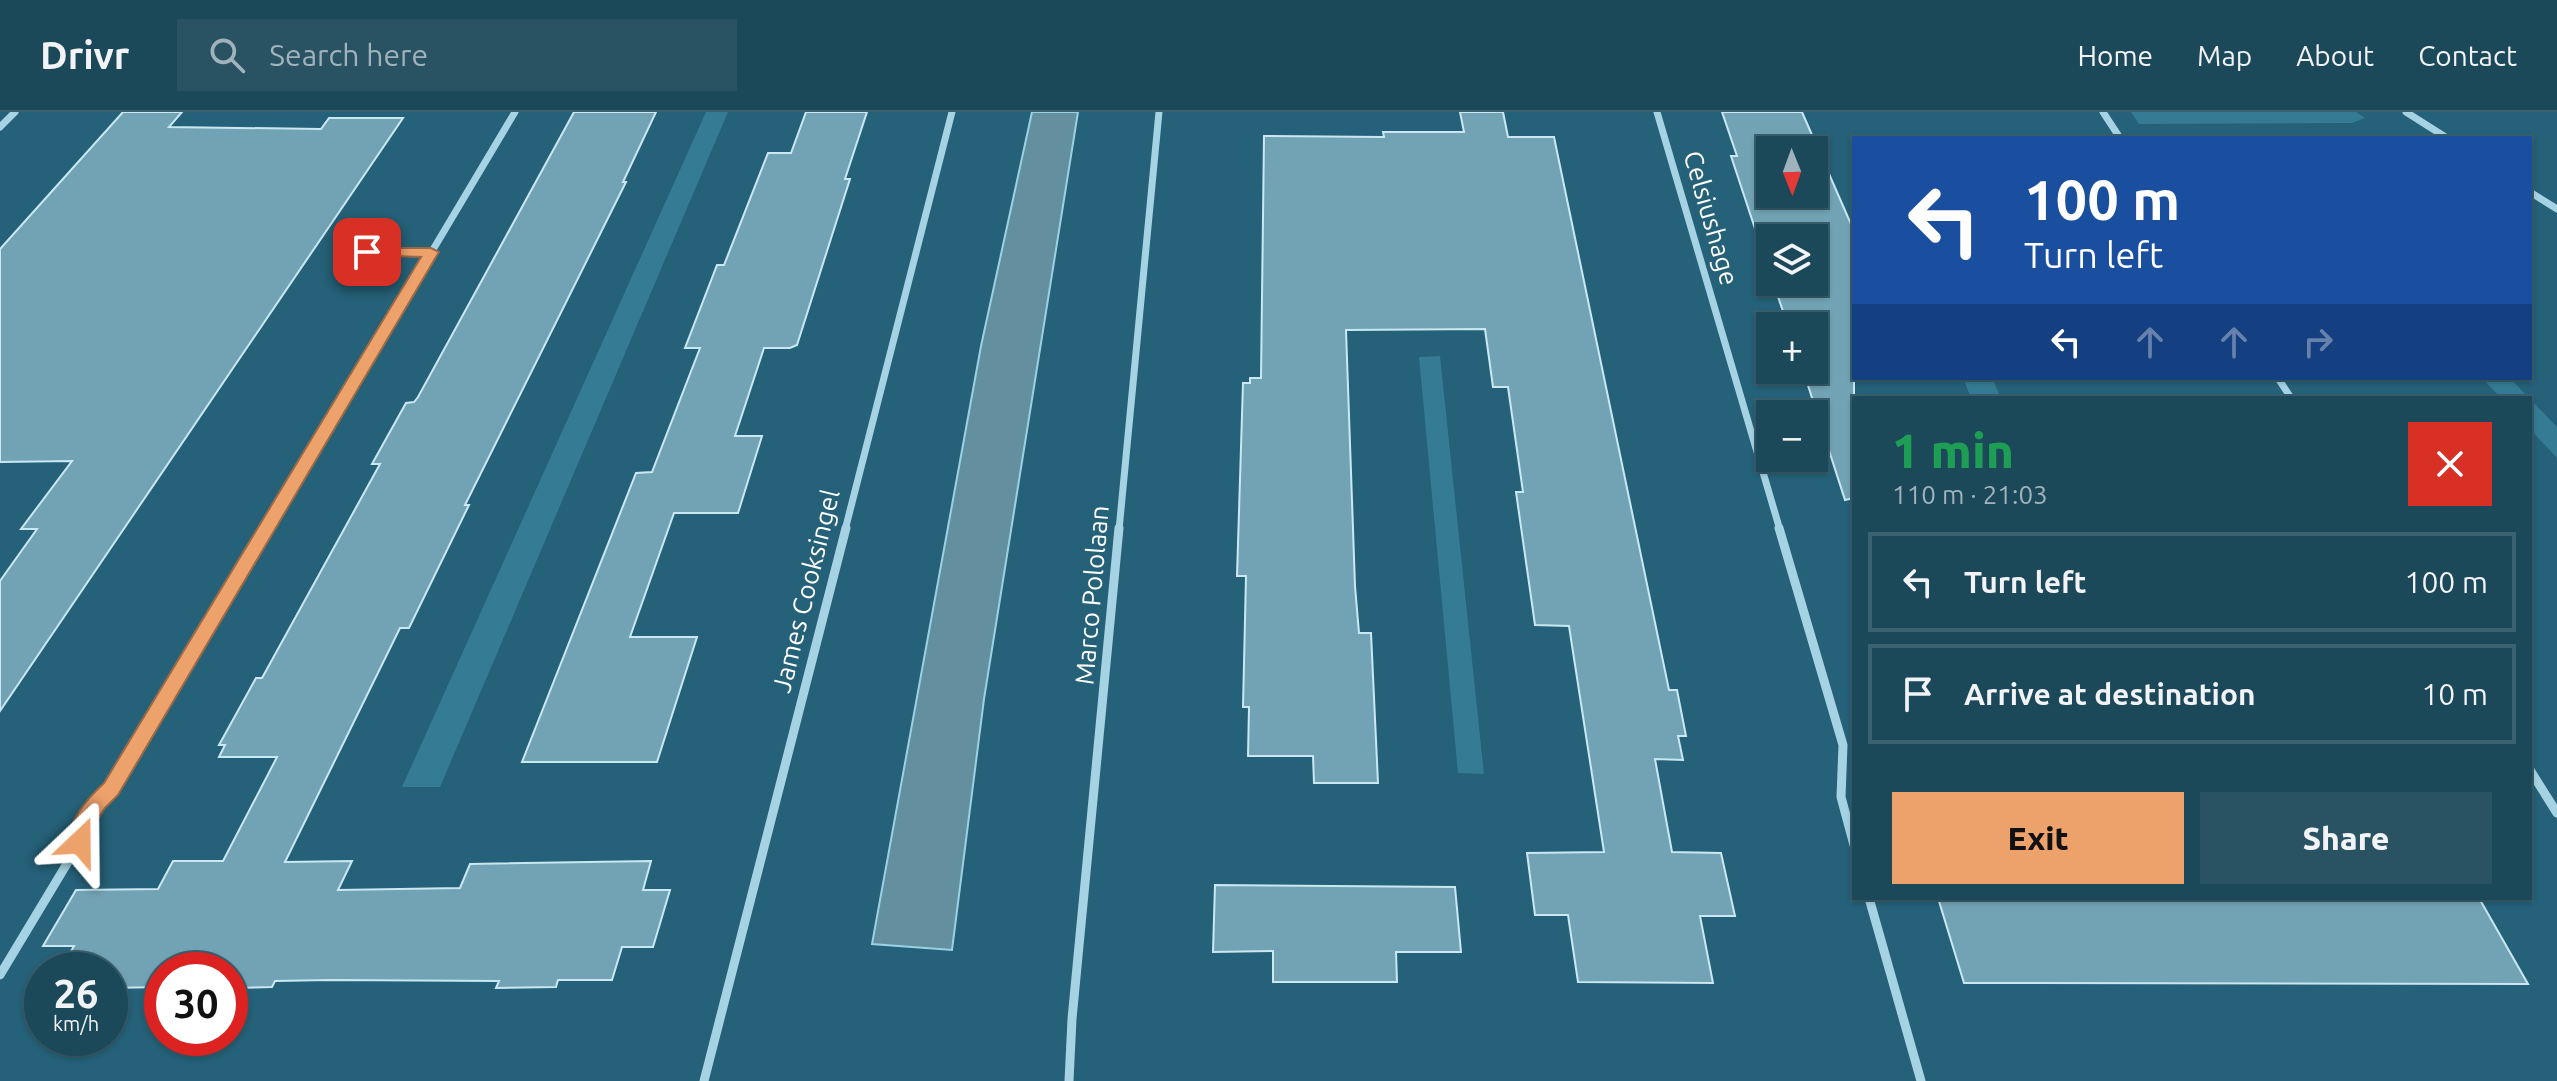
<!DOCTYPE html>
<html lang="en">
<head>
<meta charset="utf-8">
<style>
	body { margin:0; font-family:Ubuntu,sans-serif; background:#295363; color:#f1f3f6; height:100vh; display:flex; flex-direction:column; font-size:30px; white-space:nowrap }
	* { box-sizing:border-box; margin:0 }
	p { font-size:26px; color:#a0b2bb }
	.icon { flex:none; width:44px; height:44px; fill:none; stroke:currentColor; stroke-width:2; stroke-linecap:round; stroke-linejoin:round }
	.map { position:relative; flex:1; overflow:hidden }
	.sheet { position:absolute; left:1852px; top:284px; width:680px; height:504px; display:flex; flex-direction:column; background:#1c495a; border-radius:0px; box-shadow:0 2px 6px #0004,0 0 0 2px #3a6170 }
	.sheet>* { flex:none }
	.top-card { position:absolute; left:1852px; top:24px; width:680px; height:244px; border-radius:0px; box-shadow:0 2px 6px #0004,0 0 0 2px #3a6170; background:#1a4fa0; color:#fff; overflow:hidden }
	.needle { width:52px; rotate:179deg }
	.controls { position:absolute; left:1756px; top:24px; display:grid; gap:16px }
	.controls a { display:grid; place-items:center; width:72px; height:72px; border-radius:0px; background:#1c495a; box-shadow:0 2px 6px #0004,0 0 0 2px #3a6170; font-size:40px }
	.speed { position:absolute; left:24px; top:840px; display:flex; gap:16px; font-size:40px; font-weight:700; text-align:center }
	.speed>* { display:grid; place-content:center; width:104px; height:104px; border-radius:50%; background:#1c495a; box-shadow:0 2px 6px #0004,0 0 0 2px #3a6170; line-height:1 }
	.speed small { font-size:20px; font-weight:400 }
	.speed .limit { border:12px solid #d22; background:#fff; color:#111 }
	.pin { position:absolute; display:grid; place-items:center; width:68px; height:68px; color:#fff; margin:-34px; border-radius:16px; box-shadow:0 4px 12px #0006 }
	.me { position:absolute; width:88px; margin:-44px; rotate:23deg; stroke-linejoin:round; filter:drop-shadow(0 0 6px #0008) }
	.turn { display:flex; align-items:center; gap:28px; height:168px; padding:0 40px; font-size:36px }
	.turn .icon { width:104px; height:104px; stroke-width:2.5 }
	.turn b { display:block; font-size:56px; line-height:68px }
	.lanes { display:flex; align-items:center; height:76px; padding:0 40px; background:#0003; justify-content:center; gap:40px; direction:ltr }
	.lanes .off { opacity:.35 }
	.round { display:grid; place-items:center; flex:none; width:84px; height:84px; border-radius:0px; background:#295363 }
	.headline { display:flex; align-items:center; justify-content:space-between; height:136px; padding:0 40px }
	h1 { font-size:48px; font-weight:800; line-height:60px; color:#1e9e55 }
	.button { display:flex; gap:16px; margin-top:auto; padding:16px 40px }
	.button a { flex:1; height:92px; border-radius:0px; background:#eda16b; color:#111; font-size:32px; font-weight:800; line-height:92px; text-align:center }
	.button a+a { background:#295363; color:#f1f3f6 }
	ul { padding:0; list-style:none }
	li { display:flex; align-items:center; gap:24px; height:100px; margin:0 16px 12px; padding:0 24px; border:4px solid #3a6170; border-radius:0px }
	li div { flex:1 }
	li b { display:block; font-size:30px }
	li em { font-style:normal }
	header { display:flex; align-items:center; gap:48px; box-sizing:border-box; height:112px; padding:0 40px; background:#1c495a; border-bottom:2px solid #3a6170 }
	header strong { font-size:38px }
	nav { display:flex; gap:44px; margin-inline-start:auto; font-size:28px }
	.search { width:560px; height:72px; background:#295363; display:flex; align-items:center; gap:20px; box-sizing:border-box; padding:0 28px; border-radius:0px; color:#a0b2bb; font-size:30px }
	.map>svg:first-child { display:block }
	.green { fill:#357b93 }
	.water { fill:#638f9f; stroke:#9ad2e4; stroke-width:2 }
	.building { fill:#72a3b4; stroke:#c9e8f3; stroke-width:2; fill-rule:evenodd }
	.lines { fill:none; stroke-linecap:round; stroke-linejoin:round }
	.lane { stroke:#a6d3e3; stroke-width:5 }
	.street-far1 { stroke:#a6d3e3; stroke-width:7 }
	.street { stroke:#a6d3e3; stroke-width:9 }
	.route { fill:#eda16b; stroke:#9a6946; stroke-width:2 }
	.labels { text-anchor:middle; stroke-width:8; stroke-linejoin:round; paint-order:stroke }
	.street-label { font-size:26px; fill:#fff; stroke:#256178 }
</style>
</head>
<body>
<header>
<strong>Drivr</strong>
<div class="search"><svg class="icon" aria-label="search" viewBox="0 0 24 24"><circle cx="10" cy="10" r="6"/><path d="M15 15l6 6"/></svg>Search here</div>
<nav><a>Home</a><a>Map</a><a>About</a><a>Contact</a></nav>
</header>
<div class="map">
<svg width="2557" height="969" viewBox="0 0 2557 969">
	<rect width="100%" height="100%" fill="#256178"/>
	<path class="green" d="M706 0H728L440 675H402Z
		M2131 0H2356L2365 6 2352 11 2139 12Z
		M1440 244 1484 662 1458 661 1419 245Z
		M1963 266H1992L2001 286H1971Z
		M2482 266H2510L2529 286H2501Z
		M2530 287 2557 315V346L2530 317Z"/>
	<path class="water" d="M1032 0H1078L984 587 952 838 872 832 981 234Z"/>
	<path class="building" d="M123 0H182L169 15 321 17 329 6H403L0 599V469L37 417H21L72 349 0 350V137Z
		M574 0H656L623 70H626L465 393H469L409 516H400L285 750 352 749 338 778 460 776 470 752 651 749 643 778H670L653 835H622L612 868H558L556 875 496 876 499 869 330 868 275 869 272 875 230 876V858H162V875L110 876V858H60L74 834H43L76 778 158 777 173 749H223L277 645H219L225 633H219L256 566H262L380 352H372L406 291 414 290 418 285Z
		M806 0H867L845 67H850L797 233 790 236H764L735 324H762L738 401H674L630 525H697L657 650H522L636 361 652 360 700 236H685L717 153H724L768 41H791Z
		M1460 0H1503L1508 25H1554L1669 578H1677L1686 624H1678L1683 648 1655 647 1672 740 1721 741 1735 804H1700L1713 871 1578 870 1568 803H1535L1527 741 1604 740 1569 514 1535 513 1516 380H1523L1508 275H1493L1485 217 1346 218 1355 474 1359 521H1371L1378 671H1314L1313 644H1248L1249 595H1243L1246 464H1237L1243 271H1250V266H1261L1264 24 1384 25 1383 20H1464Z
		M1722 0H1802L1854 119V386L1845 388 1803 258H1814V214H1788L1773 170H1814V126H1770V162L1731 44H1737ZM1770 38H1814V82H1770Z
		M1215 773 1455 775 1461 840H1396L1397 870H1273V839L1213 840Z
		M1938 786H2479L2528 872 1964 871Z"/>
	<g class="lines">
		<path class="lane" d="M359 140H431"/>
		<path class="street-far1" d="M1657 0 1780 418
			M2103 0 2120 26
			M2406 0 2447 26
			M0 15 15 0
			M2530 80 2557 97
			M2278 266 2291 286
			M266 418 515 0
			M845 418 952 0
			M1119 418 1159 0"/>
		<path class="street" d="M1779 416 1843 633 1841 685 1854 733
			M2530 658 2557 701
			M1869 786 1921 969
			M0 863 80 730 90 701 111 677 267 416
			M704 969 846 416
			M1069 969 1072 907 1119 416"/>
	</g>
	<path class="route" d="M367 136H431L439 140 118 683 105 696 93 715 87 737 80 740 72 737C62 714 88 686 104 671L421 145 362 143V137Z"/>
	<g class="labels">
		<g class="street-label">
			<text transform="translate(1711 106) rotate(74)" y="9">Celsiushage</text>
			<text transform="translate(806 479) rotate(-76)" y="9">James Cooksingel</text>
			<text transform="translate(1092 483) rotate(-85)" y="9">Marco Pololaan</text>
		</g>
	</g>
</svg>
<div class="controls">
<a><svg class="needle" viewBox="-14 -14 28 28"><path d="M0-13l5 13h-10z" fill="#e53935"/><path d="M0 13l5-13h-10z" fill="#a0b2bb"/></svg></a>
<a><svg class="icon" aria-label="layers" viewBox="0 0 24 24"><path d="M12 4l9 5-9 5-9-5zM3 14l9 5 9-5"/></svg></a>
<a>+</a>
<a>−</a>
</div>
<div class="speed"><div>26<small>km/h</small></div><div class="limit">30</div></div>
<div class="pin" style="left:367px;top:140px;background:#d93025"><svg class="icon" aria-label="arrive" viewBox="0 0 24 24"><path d="M6 21V4h12l-3 4 3 4H6"/></svg></div>
<svg class="me" style="left:80px;top:730px" viewBox="-20 -20 40 40"><path d="M0-17L14 15 0 8-14 15z" fill="#eda16b" stroke="#fff" stroke-width="4"/></svg>
<div class="top-card">
<div class="turn"><svg class="icon" aria-label="left" viewBox="0 0 24 24"><path d="M17 20v-9H6M10 6l-5 5 5 5"/></svg><div><b>100 m</b>Turn left</div></div>
<div class="lanes"><svg class="icon" aria-label="left" viewBox="0 0 24 24"><path d="M17 20v-9H6M10 6l-5 5 5 5"/></svg><svg class="icon off" aria-label="ahead" viewBox="0 0 24 24"><path d="M12 20V5M6 11l6-6 6 6"/></svg><svg class="icon off" aria-label="ahead" viewBox="0 0 24 24"><path d="M12 20V5M6 11l6-6 6 6"/></svg><svg class="icon off" aria-label="right" viewBox="0 0 24 24"><path d="M7 20v-9h11M14 6l5 5-5 5"/></svg></div>
</div>
<section class="sheet">
<div class="headline"><div><h1>1 min</h1><p>110 m · 21:03</p></div><a class="round" style="background:#d93025;color:#fff"><svg class="icon" aria-label="close" viewBox="0 0 24 24"><path d="M6 6l12 12M18 6L6 18"/></svg></a></div>
<ul>
<li><svg class="icon" aria-label="left" viewBox="0 0 24 24"><path d="M17 20v-9H6M10 6l-5 5 5 5"/></svg><div><b>Turn left</b></div><em>100 m</em></li>
<li><svg class="icon" aria-label="arrive" viewBox="0 0 24 24"><path d="M6 21V4h12l-3 4 3 4H6"/></svg><div><b>Arrive at destination</b></div><em>10 m</em></li>
</ul>
<div class="button"><a>Exit</a><a>Share</a></div>
</section>
</div>
</body>
</html>
